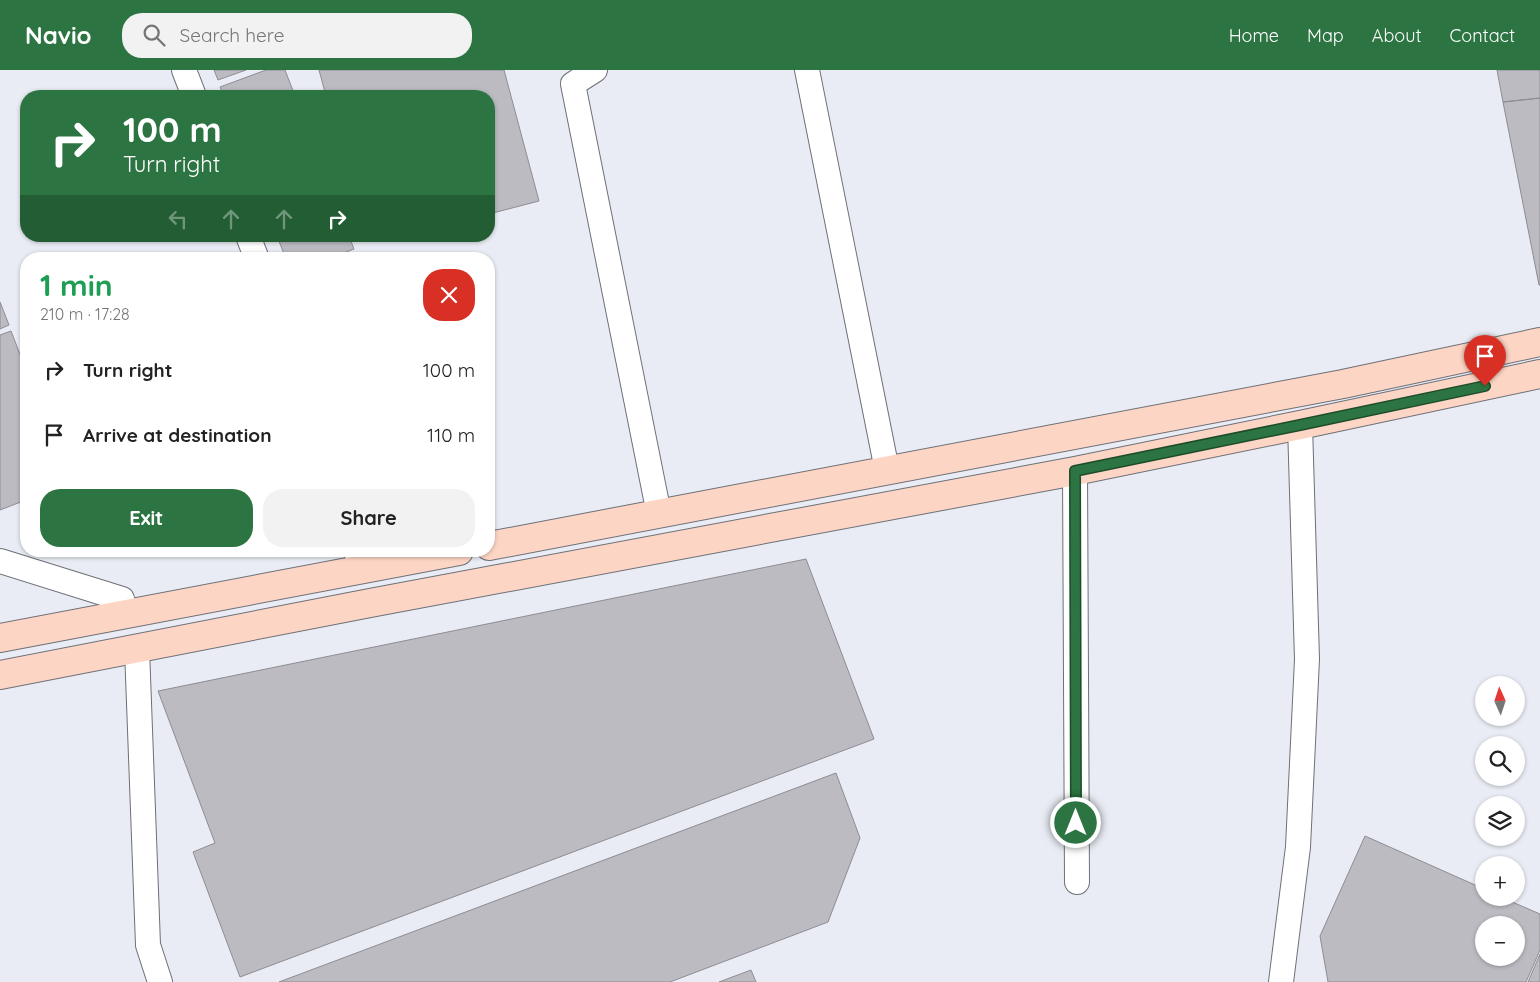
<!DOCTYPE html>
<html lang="en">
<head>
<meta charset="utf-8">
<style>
	body { margin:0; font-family:Quicksand,sans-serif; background:#f2f2f2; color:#222; height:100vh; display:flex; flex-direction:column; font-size:19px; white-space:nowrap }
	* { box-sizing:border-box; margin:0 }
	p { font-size:16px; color:#767676 }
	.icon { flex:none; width:28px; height:28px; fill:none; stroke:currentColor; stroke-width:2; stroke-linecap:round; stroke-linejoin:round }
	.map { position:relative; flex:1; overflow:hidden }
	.sheet { position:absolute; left:20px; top:182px; width:475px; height:305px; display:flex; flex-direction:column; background:#fff; border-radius:20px; box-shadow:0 1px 4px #0004 }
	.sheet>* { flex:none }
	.guide { position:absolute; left:20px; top:20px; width:475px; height:152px; border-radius:20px; box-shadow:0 1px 4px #0004; background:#2c7542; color:#fff; overflow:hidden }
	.needle { width:32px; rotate:357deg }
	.fabs { position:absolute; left:1475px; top:606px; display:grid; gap:10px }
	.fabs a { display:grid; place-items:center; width:50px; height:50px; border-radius:50%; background:#fff; box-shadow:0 1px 4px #0004; font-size:25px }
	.pin { position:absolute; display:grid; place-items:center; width:42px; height:42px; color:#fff; margin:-51px -21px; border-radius:50% 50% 50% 0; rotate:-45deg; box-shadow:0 0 5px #0007 }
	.pin .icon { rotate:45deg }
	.me { position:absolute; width:55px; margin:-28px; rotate:0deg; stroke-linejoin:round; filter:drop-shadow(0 0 4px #0008) }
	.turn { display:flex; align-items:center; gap:18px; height:105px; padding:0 20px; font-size:22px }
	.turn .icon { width:65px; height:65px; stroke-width:2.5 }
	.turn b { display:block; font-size:35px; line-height:42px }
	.lanes { display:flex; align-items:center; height:48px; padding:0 20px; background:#0003; justify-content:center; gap:25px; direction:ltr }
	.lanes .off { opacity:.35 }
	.round { display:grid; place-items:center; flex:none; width:52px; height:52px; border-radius:20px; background:#f2f2f2 }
	.head { display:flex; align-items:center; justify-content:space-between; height:85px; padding:0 20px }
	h1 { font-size:30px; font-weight:700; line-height:38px; color:#1e9e55 }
	.primary-button { display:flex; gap:10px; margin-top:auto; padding:10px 20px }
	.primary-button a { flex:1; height:58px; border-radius:20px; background:#2c7542; color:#fff; font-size:20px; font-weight:700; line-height:58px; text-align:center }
	.primary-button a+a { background:#f2f2f2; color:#222 }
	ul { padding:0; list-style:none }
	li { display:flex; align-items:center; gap:15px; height:65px; padding:0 20px }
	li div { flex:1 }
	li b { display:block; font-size:19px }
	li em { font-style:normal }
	header { display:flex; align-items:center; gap:30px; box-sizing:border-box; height:70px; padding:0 25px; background:#2c7542; color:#fff }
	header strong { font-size:24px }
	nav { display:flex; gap:28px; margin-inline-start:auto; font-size:18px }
	.search { width:350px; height:45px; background:#f2f2f2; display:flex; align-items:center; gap:12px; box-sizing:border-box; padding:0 18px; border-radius:20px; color:#767676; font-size:19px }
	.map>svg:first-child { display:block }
	.building { fill:#bcbbc2; stroke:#8d8c93; fill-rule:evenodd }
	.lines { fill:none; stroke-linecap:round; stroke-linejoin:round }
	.street-casing { stroke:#6e7077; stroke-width:26 }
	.secondary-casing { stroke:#6e7077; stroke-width:30 }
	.street { stroke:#fff; stroke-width:24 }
	.secondary { stroke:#fdd5c4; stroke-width:28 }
	.route-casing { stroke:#1d4c2b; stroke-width:12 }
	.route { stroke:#2c7542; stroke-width:9 }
</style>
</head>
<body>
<header>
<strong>Navio</strong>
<div class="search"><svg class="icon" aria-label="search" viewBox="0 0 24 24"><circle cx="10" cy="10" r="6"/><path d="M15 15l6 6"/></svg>Search here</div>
<nav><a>Home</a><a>Map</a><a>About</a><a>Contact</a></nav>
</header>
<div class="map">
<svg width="1540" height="912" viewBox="0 0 1540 912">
	<rect width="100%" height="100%" fill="#e9ecf4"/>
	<path class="building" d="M214 0H246L218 10Z
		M266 0H285L295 26H224L220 17Z
		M319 0H504L539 131 489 144V26H326Z
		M1497 0H1540V28L1503 32Z
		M1540 28V215H1539L1503 32Z
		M277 166H349L354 179 328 189H286Z
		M0 232 9 255 0 259Z
		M11 261 26 300V430L0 440V265Z
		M806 489 874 669 240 907 193 782 215 773 158 621Z
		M836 703 860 768 828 852 670 912H279Z
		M1365 766 1484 819V828H1503L1540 844V880L1526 912H1328L1320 866ZM1484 855H1516V888H1484Z
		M1540 884V912H1528Z
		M751 900 756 912H719Z"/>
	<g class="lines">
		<defs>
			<path id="street" d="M184 0 194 26
				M595 0 573 14 659 444
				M807 0 887 400
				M248 166 257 189
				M1075 401 1077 812
				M356 481 361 500
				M0 491 122 529 127 544
				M137 579 148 875 160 912
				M1281 912 1298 777 1307 589 1300 355"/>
			<path id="secondary" d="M489 476 1343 314 1540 272
				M0 568 459 481
				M0 605 370 533 1075 401 1300 355 1540 304"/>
		</defs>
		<use href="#street" class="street-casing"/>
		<use href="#secondary" class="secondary-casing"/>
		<use href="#street" class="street"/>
		<use href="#secondary" class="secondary"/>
	</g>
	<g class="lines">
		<defs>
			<path id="route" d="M1076 753 1075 401 1300 355 1485 316"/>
		</defs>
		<use href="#route" class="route-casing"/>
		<use href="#route" class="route"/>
	</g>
</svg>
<div class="fabs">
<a><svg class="needle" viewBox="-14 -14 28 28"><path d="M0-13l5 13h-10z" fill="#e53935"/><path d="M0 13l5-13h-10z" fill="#767676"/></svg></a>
<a><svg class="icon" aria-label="search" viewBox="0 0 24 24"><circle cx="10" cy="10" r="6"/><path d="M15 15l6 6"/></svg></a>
<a><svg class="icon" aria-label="layers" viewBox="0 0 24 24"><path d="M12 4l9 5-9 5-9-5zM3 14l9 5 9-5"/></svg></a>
<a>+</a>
<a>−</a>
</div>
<div class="pin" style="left:1485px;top:316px;background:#d93025"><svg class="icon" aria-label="arrive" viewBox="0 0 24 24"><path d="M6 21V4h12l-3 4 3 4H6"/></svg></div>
<svg class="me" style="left:1076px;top:753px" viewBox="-20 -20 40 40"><circle r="17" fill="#2c7542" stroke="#fff" stroke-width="3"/><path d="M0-11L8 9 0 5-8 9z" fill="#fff"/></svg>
<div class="guide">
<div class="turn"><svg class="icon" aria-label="right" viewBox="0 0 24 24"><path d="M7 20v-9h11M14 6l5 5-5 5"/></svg><div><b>100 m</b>Turn right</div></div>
<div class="lanes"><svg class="icon off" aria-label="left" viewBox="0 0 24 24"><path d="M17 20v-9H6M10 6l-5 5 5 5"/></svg><svg class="icon off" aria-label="ahead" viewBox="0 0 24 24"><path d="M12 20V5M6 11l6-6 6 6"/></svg><svg class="icon off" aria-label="ahead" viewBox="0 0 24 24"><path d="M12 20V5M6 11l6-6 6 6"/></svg><svg class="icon" aria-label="right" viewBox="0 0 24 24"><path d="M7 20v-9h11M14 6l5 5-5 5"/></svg></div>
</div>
<section class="sheet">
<div class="head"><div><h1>1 min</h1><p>210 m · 17:28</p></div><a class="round" style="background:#d93025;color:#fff"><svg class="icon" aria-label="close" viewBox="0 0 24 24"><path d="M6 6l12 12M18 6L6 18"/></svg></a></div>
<ul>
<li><svg class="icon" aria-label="right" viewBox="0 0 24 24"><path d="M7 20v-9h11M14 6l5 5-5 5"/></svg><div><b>Turn right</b></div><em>100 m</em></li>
<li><svg class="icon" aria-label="arrive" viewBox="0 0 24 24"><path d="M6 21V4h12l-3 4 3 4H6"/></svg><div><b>Arrive at destination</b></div><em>110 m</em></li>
</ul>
<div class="primary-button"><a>Exit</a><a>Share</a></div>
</section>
</div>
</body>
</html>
